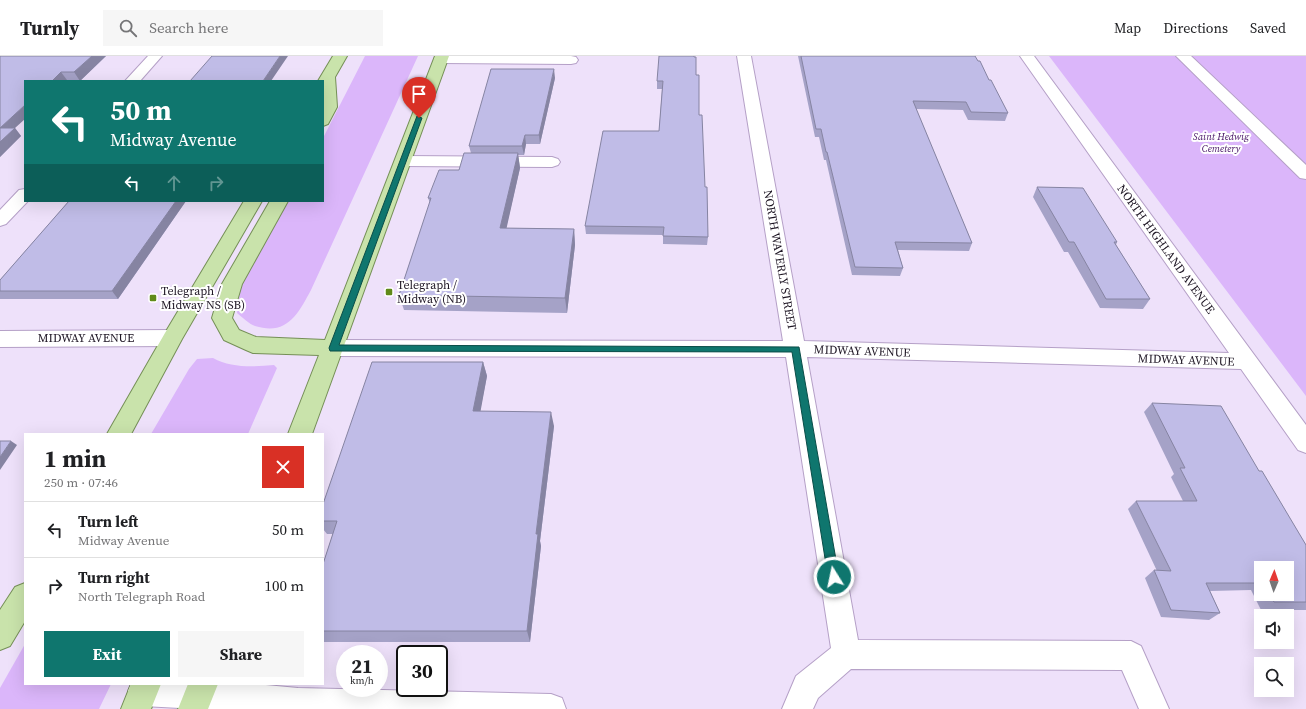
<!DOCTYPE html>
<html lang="en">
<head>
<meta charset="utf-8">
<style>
	body { margin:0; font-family:"Source Serif 4",serif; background:#f6f6f6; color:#202124; height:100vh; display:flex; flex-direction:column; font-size:15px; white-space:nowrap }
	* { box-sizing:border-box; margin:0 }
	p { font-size:13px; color:#757577 }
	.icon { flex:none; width:22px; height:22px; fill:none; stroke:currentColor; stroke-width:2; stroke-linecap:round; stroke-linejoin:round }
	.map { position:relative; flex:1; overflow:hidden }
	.drawer { position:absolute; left:24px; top:377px; width:300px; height:252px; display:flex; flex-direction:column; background:#fff; border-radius:0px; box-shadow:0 4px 16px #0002 }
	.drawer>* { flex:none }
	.guide { position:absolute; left:24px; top:24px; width:300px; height:122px; border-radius:0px; box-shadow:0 4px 16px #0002; background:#0f766e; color:#fff; overflow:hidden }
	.needle { width:26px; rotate:2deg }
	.tools { position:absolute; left:1254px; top:505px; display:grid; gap:8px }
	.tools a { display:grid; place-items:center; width:40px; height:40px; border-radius:0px; background:#fff; box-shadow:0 4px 16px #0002; font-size:20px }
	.speed { position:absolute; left:336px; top:589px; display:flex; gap:8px; font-size:20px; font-weight:700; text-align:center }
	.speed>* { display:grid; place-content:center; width:52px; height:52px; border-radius:50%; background:#fff; box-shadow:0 4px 16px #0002; line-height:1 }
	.speed small { font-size:10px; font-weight:400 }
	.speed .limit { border:2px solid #111; border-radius:6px; background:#fff; color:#111 }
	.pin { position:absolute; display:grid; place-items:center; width:34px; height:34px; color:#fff; margin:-41px -17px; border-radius:50% 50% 50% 0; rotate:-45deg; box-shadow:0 0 4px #0007 }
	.pin .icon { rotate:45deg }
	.me { position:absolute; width:44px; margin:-22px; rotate:350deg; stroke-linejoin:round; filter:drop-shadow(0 0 3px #0008) }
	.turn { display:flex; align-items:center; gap:14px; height:84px; padding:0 20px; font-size:18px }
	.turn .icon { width:52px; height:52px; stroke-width:2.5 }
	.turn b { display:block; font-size:28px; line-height:34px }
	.lanes { display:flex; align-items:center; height:38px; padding:0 20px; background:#0003; justify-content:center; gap:20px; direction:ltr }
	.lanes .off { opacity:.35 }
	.round { display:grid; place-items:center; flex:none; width:42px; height:42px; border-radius:0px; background:#f6f6f6 }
	.head { display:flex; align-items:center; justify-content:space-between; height:68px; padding:0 20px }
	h1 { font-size:24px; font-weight:700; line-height:30px }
	.action { display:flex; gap:8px; margin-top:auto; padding:8px 20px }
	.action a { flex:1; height:46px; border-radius:0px; background:#0f766e; color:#fff; font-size:16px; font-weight:700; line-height:46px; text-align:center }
	.action a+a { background:#f6f6f6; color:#202124 }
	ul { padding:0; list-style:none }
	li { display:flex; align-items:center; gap:12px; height:56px; padding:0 20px; border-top:1px solid #e0e0e0 }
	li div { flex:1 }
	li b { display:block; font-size:15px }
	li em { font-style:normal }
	header { display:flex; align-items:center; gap:24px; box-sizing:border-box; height:56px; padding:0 20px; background:#fff; border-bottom:1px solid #e0e0e0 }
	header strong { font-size:19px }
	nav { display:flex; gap:22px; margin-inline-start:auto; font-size:14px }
	.search { width:280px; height:36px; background:#f6f6f6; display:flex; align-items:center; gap:10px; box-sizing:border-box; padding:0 14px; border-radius:0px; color:#757577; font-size:15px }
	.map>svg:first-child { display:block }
	.green { fill:#dbb6fa }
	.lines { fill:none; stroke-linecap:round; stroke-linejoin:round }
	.minor-casing { stroke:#b5a0c7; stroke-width:2 }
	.major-casing { stroke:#758f57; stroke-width:2 }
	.minor { fill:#fff; fill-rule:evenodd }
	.major { fill:#c9e3ab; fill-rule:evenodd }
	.wall { fill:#a5a2c7; fill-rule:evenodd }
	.shaded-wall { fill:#8684a2 }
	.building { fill:#c0bce7; stroke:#8684a2 }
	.route { fill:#0f766e; stroke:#0a4d48 }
	.poi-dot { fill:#608a19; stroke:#fff; stroke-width:1.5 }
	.labels { text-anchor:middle; stroke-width:4; stroke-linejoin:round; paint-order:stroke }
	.far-park-label { font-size:10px; font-style:italic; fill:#451164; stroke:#fff }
	.street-label { font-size:12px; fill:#1d1523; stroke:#fff }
	.poi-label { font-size:12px; fill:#1d1523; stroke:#fff; text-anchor:start }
</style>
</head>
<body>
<header>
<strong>Turnly</strong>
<div class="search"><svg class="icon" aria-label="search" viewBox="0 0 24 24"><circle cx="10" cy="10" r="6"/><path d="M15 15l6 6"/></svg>Search here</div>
<nav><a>Map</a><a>Directions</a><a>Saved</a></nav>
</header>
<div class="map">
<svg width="1306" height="653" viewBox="0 0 1306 653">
	<rect width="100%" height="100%" fill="#eee1fa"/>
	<path class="green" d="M365 0H418L311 234C298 258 287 280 255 270 249 268 242 261 237 257L241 225 287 145H323V82Z
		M1049 0H1306V340Z
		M213 302C231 312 253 311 274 309L277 312 248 378H151L189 313 197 303Z
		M25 588V628H111L99 653H0V632Z"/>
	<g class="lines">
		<defs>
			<path id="minor" d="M148 0H162L140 25H125Z
				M436 0H571L576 1 578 4 576 7 571 8 441 7 436 6 434 3Z
				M737 0H751L804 285 1229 297 1020 0H1034L1306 369V397L1298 394 1241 313 807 301 858 584 1131 585 1141 590 1169 653H1139L1122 614 851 613 818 642 813 653H782L796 620 831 592 786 301 333 300 326 297 322 292 326 287 333 284 783 285Z
				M1176 0H1191L1306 109V123L1300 122Z
				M403 100 552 101 558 103 560 106 558 109 552 111 403 110 397 108 395 105 397 102Z
				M25 133V145H28L6 168 0 170V154L19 134Z
				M172 274 179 277 182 282 179 287 172 290 0 291V275Z
				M131 628H255L298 632 551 638 562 642 566 653H198L143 650 132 646 128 635Z"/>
			<path id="major" d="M333 0H347L335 21 337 51 328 68 323 70V25H318Z
				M435 0H449L312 378H288L319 299 253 297 246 294 224 284 212 262 222 228 270 145H288L242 228 232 262 239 274 256 281 325 284Z
				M244 145H262L182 283 131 378H107L165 277Z
				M25 527V565L10 590 0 594V554L15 531Z
				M131 628H161L151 653H121Z
				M188 628H218L208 653H178Z"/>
		</defs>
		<use href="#minor" class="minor-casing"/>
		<use href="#major" class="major-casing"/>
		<use href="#minor" class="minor"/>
		<use href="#major" class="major"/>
	</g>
	<path class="wall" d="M0 0H106L80 25H25L15 72 21 80 0 101Z
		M798 0H975L989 24 1008 57 1005 65 968 64 963 54 916 53 972 187 969 195 898 194 903 212 900 220 852 219 826 104H824L819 81H815Z
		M696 19 708 181 707 189 663 188V179L586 178 585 170 659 75 662 33H657V25Z
		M555 22 540 88H526L524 99H518L520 112 506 172 574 173 575 189 567 257 404 254 399 239 430 147 428 142 459 114 471 97 469 90Z
		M1037 131 1117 186 1116 189 1150 243 1143 253 1100 252 1068 196H1064L1033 141Z
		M69 145H186L118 243H0V224Z
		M483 306 487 320 480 355 554 370 540 485 541 490 530 586H323V508L333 478H327L323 473V448Z
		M1152 347 1259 415 1306 489V554H1261L1251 534 1210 535 1220 557 1209 564 1161 561 1145 522 1154 514 1157 515 1128 453 1136 445H1183L1171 421 1174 418 1144 356ZM1261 512 1287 538H1261Z"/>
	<path class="shaded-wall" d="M92 0H106L80 25 74 16Z
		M280 0H288L271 25H263Z
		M554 13 555 22 540 88 539 79Z
		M61 16 67 24 66 25H52Z
		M25 49V63L15 72 21 80 0 101V72Z
		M525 79 526 88 524 99 522 90Z
		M518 97 520 112 503 188 500 172Z
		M176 145H186L118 243 112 235Z
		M574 173 575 189 567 257 565 242Z
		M483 306 487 320 478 369 473 355Z
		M551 356 554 370 540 485 541 490 530 586 527 575 536 478Z
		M11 385 17 389 0 414V401Z"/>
	<path class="building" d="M0 0H92L74 16H61L52 25H25V49L0 72Z
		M212 0H280L263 25H190Z
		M659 0H694V1H696V19H699V59H702L705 131H707L708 181 663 180 664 171 585 170 603 75H659L663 25H657Z
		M801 0H975L978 5H980L989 24H991L1008 57 971 56 966 46 913 45 972 187 895 186 903 212 855 211 827 96H826L821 73H816Z
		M491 13H554L539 79H525L522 90H469Z
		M0 72H15L0 86Z
		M464 97H518L500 172 574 173 565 242 399 239 431 142H428L439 114H459Z
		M1037 131 1083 132 1117 186H1114L1150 243H1106L1074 186H1069Z
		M69 145H176L112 235H0V224Z
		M372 306H483L473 355 551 356 536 478H538L527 575H323V508L337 465H323V448Z
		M1152 347 1221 350 1259 415H1262L1306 489V546H1274L1269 538H1287V512H1261V527H1206L1220 557 1171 554 1154 514 1171 515 1136 445H1197L1180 412H1185Z
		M0 385H11L0 401Z"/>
	<path class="route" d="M417 60 422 62 339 289 799 291 839 521 838 525 834 526 830 525 828 521 792 296 330 295 329 292Z"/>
	<g class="poi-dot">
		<rect x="385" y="232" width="8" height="8" rx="2"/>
		<rect x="149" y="238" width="8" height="8" rx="2"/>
	</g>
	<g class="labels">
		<g class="far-park-label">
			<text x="1221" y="84">Saint Hedwig<tspan x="1221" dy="12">Cemetery</tspan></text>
		</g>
		<g class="street-label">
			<text transform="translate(1166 193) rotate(54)" y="4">NORTH HIGHLAND AVENUE</text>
			<text transform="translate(780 204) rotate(80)" y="4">NORTH WAVERLY STREET</text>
			<text x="86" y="286">MIDWAY AVENUE</text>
			<text transform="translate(862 295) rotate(2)" y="4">MIDWAY AVENUE</text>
			<text transform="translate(1186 304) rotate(2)" y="4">MIDWAY AVENUE</text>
		</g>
		<g class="poi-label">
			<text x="397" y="233">Telegraph /<tspan x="397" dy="14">Midway (NB)</tspan></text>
			<text x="161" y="239">Telegraph /<tspan x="161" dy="14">Midway NS (SB)</tspan></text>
		</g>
	</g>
</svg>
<div class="tools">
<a><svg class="needle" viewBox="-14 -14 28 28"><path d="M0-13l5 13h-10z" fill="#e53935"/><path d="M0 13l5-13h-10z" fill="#757577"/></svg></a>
<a><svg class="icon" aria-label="sound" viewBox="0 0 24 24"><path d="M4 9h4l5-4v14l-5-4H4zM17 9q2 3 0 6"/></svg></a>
<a><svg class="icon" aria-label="search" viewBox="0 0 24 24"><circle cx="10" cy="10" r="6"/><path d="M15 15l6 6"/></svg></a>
</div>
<div class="speed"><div>21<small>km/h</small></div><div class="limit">30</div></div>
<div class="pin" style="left:419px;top:62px;background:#d93025"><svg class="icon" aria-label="arrive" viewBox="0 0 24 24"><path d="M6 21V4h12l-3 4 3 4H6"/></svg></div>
<svg class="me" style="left:834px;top:521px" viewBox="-20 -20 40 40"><circle r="17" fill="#0f766e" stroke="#fff" stroke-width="3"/><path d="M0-11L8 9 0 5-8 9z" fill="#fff"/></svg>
<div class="guide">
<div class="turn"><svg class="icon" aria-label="left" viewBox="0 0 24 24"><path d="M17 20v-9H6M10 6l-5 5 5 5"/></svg><div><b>50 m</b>Midway Avenue</div></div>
<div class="lanes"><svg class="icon" aria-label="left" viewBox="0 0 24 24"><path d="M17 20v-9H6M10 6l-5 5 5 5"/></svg><svg class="icon off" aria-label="ahead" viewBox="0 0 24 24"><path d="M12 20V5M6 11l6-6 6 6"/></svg><svg class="icon off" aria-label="right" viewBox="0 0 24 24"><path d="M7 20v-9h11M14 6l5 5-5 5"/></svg></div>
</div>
<section class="drawer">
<div class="head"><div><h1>1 min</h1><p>250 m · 07:46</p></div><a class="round" style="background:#d93025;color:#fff"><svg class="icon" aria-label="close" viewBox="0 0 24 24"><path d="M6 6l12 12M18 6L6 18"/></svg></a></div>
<ul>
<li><svg class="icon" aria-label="left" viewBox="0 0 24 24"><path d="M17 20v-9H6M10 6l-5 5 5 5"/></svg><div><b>Turn left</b><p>Midway Avenue</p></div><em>50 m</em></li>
<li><svg class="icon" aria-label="right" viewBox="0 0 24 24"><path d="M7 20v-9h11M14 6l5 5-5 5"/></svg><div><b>Turn right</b><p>North Telegraph Road</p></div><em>100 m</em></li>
</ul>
<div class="action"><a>Exit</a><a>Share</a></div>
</section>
</div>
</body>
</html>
